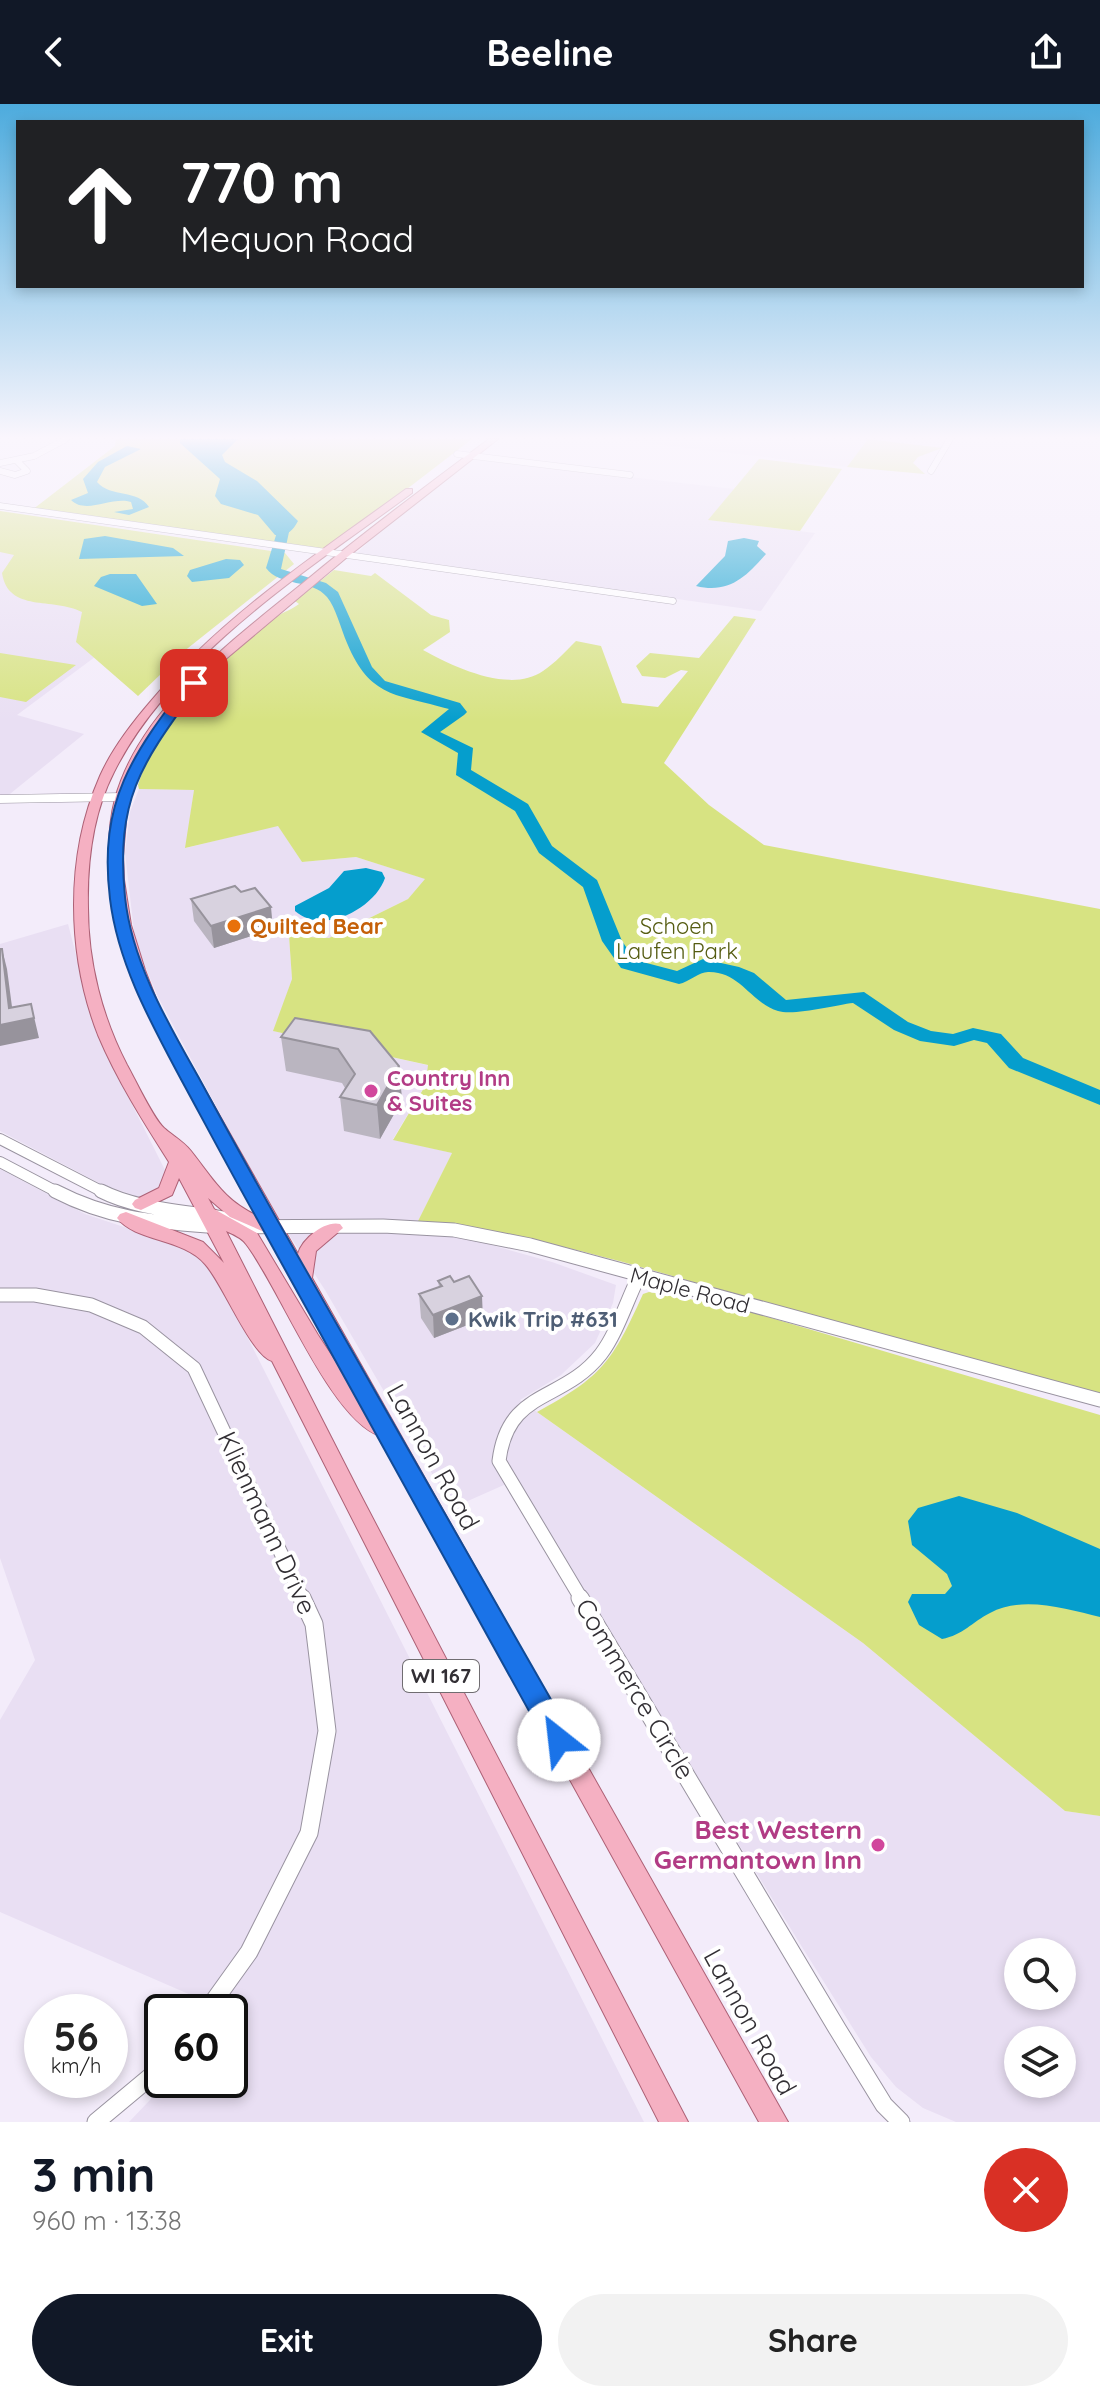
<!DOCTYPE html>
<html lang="en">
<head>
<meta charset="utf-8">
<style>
	body { margin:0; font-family:Quicksand,sans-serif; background:#f2f2f2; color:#222; height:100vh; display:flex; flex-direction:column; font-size:30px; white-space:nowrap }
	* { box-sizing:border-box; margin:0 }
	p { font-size:26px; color:#767676 }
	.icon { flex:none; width:44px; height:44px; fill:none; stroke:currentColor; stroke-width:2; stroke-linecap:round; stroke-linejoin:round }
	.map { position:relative; height:2018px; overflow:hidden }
	.panel { display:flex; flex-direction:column; background:#fff; flex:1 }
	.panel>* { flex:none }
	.top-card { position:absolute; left:16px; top:16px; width:1068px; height:168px; border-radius:0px; box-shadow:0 4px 12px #0003; background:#202124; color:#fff; overflow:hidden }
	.tools { position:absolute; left:1004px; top:1834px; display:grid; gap:16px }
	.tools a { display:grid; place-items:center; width:72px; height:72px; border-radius:50%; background:#fff; box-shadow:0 4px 12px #0003; font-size:40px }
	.speed { position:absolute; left:24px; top:1890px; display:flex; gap:16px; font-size:40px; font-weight:700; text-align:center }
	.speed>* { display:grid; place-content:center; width:104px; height:104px; border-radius:50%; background:#fff; box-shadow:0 4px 12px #0003; line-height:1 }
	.speed small { font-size:20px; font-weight:400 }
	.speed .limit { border:4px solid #111; border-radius:12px; background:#fff; color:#111 }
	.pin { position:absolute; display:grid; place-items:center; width:68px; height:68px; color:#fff; margin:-34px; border-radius:16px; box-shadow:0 4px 12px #0006 }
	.me { position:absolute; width:88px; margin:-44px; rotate:331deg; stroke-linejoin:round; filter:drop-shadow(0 0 6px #0008) }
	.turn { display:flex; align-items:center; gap:28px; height:168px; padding:0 32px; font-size:36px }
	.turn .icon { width:104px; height:104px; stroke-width:2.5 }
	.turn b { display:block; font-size:56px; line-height:68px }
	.round { display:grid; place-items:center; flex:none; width:84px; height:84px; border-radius:42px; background:#f2f2f2 }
	.head { display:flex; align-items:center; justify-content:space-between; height:136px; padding:0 32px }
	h1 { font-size:48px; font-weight:700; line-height:60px; color:#111827 }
	.cta { display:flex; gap:16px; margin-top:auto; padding:16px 32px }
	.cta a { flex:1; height:92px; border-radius:48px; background:#111827; color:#fff; font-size:32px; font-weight:700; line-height:92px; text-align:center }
	.cta a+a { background:#f2f2f2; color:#222 }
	header { display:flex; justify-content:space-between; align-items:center; height:104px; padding:0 32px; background:#111827; color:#fff; font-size:36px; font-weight:700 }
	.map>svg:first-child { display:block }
	.built { fill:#e9dff3; fill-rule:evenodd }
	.green { fill:#d7e382 }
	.water { fill:#059ecd }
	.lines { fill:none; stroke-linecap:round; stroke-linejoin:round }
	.river { fill:#059ecd; fill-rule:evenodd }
	.minor-far4-casing { stroke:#9993a0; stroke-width:7 }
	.minor-far3-casing { stroke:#9993a0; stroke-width:9 }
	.minor-far2-casing { stroke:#9993a0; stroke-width:12 }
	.minor-far1-casing { stroke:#9993a0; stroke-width:15 }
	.minor-casing { stroke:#9993a0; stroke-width:19 }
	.primary-casing { stroke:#ad6176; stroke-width:2 }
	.minor-far4 { stroke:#fff; stroke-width:6 }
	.minor-far3 { stroke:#fff; stroke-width:8 }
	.minor-far2 { stroke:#fff; stroke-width:10 }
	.minor-far1 { stroke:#fff; stroke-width:13 }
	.minor { stroke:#fff; stroke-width:17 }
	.primary { fill:#f5b0c2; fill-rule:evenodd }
	.wall { fill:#bab5c0 }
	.shaded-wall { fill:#97939c }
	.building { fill:#d8d2df; stroke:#97939c; stroke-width:2 }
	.route { fill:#1a73e8; stroke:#114b97; stroke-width:2 }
	.food-dot { fill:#e8710a; stroke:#fff; stroke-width:3 }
	.hotel-dot { fill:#d1479c; stroke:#fff; stroke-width:3 }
	.service-dot { fill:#5c6f8a; stroke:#fff; stroke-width:3 }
	.labels { text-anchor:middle; stroke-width:8; stroke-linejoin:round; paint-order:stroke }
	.shield { fill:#fff; stroke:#706d71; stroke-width:2 }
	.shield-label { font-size:20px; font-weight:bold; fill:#322f34 }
	.food-label { font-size:22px; font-weight:bold; fill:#c56008; stroke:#fff; text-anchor:start }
	.park-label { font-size:22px; fill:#555c11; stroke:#fff }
	.hotel-label { font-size:22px; font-weight:bold; fill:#b23c85; stroke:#fff; text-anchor:start }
	.street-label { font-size:22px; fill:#322f34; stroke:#fff }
	.service-label { font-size:22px; font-weight:bold; fill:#4e5e75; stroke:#fff; text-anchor:start }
	.near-street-label { font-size:26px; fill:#322f34; stroke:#fff }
	.near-hotel-label { font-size:26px; font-weight:bold; fill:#b23c85; stroke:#fff; text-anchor:end }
</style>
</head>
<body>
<header><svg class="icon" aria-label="back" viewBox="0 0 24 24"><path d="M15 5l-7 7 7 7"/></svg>Beeline<svg class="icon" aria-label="share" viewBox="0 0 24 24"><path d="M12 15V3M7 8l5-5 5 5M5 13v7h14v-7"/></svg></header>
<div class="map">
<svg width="1100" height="2018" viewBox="0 0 1100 2018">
	<rect width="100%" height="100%" fill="#f3ecfa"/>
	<path class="built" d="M612 335H868L847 363Z
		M472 355 734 385 709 416 815 429 761 507 357 449 378 428Z
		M0 444 31 448 101 506 107 544 17 611 84 630 0 698Z
		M139 685 194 686 186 744 278 721 302 758 356 753 426 775 408 795 329 834 289 832 292 875 274 927 436 963 393 1035 452 1049 418 1117 421 1130 470 1135 552 1158 616 1181 613 1199 595 1239 561 1271 520 1296 863 1539 1065 1707 1100 1712V2018H956L923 2004 896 1983 871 1953 802 1843 515 1376 452 1404 325 1186 265 1094 158 893 144 860 139 871 125 749 130 708ZM1018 1848H1062V1892H1018ZM1018 1936H1062V1980H1018Z
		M68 820 97 931 167 1070V1080L142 1094 101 1080 0 1027V840Z
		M0 1065 85 1110 190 1145 216 1171 644 2018H129L169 1976H230V1908L0 1808V1616L35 1556 0 1454Z"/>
	<path class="green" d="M116 335H472L325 448 32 406 115 342Z
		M868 335 942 344 918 353 913 359 925 370 847 363Z
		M759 355 842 365 800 427 708 416Z
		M0 407 285 449 294 460 188 544 138 592 76 538 82 508C53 493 8 509 2 469L14 451 0 448Z
		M334 466 371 472 375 469 431 511 449 516 450 528 423 546C454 563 510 590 543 567 555 559 566 547 576 537L601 542 622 599 658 603 688 567 681 566 665 574 642 572 636 562 650 549 699 554 734 512 756 515 664 659 709 701 764 741 1100 805V1290C1000 1264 899 1241 801 1211 674 1172 550 1132 418 1117L452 1049 393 1036 431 972 427 969 428 961 273 927 292 875 289 832 329 834 408 795 425 775 356 753 302 758 278 722 185 744 194 686 139 685 138 681C159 613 218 557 273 515 282 508 290 507 299 500L295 497Z
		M0 549 76 561 26 598 0 593Z
		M649 1188 734 1203 1100 1311V1712L1065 1707 863 1539 537 1308C603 1272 612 1258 643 1190Z"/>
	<path class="water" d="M180 335H238L222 351 225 358 257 377 298 417C292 428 287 432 275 431L258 411 221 400 215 392 220 375 180 339Z
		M127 342 141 345 105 363 97 378C111 394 138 385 149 403L129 411 114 408 133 405 131 398C112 392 86 411 71 396L88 389 83 375 98 358Z
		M105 432 173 444 184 452 79 455 84 435Z
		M744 434 759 437 757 442 766 450C746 473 729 490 696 482L725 452 728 437Z
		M226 455 240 456 244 461 229 474 192 478 187 472 190 466Z
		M110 470H136L157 500 142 502 94 482 101 473Z
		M366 764 382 768 385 774C375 804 323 832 295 807V802L329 784 344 767Z
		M959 1392 1017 1409 1100 1445V1513C1067 1505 1022 1491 990 1509 972 1518 963 1531 942 1535L919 1521 908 1498 912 1490H945L952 1482 947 1470 912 1441 908 1417 918 1404Z"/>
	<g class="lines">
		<path class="river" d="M268 404 289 428 281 465 326 479 338 488 372 563 385 577 460 599 467 608 464 611 440 628 473 644 471 666 528 700 552 742 597 776 622 837 635 856 677 867 703 855 739 863 754 869 786 896 864 888 908 918 931 927 953 930 973 924 1001 930 1023 954 1100 986V1001L1009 964 987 939 974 936 954 942 920 937 894 926 853 899C835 901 794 912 778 907 751 899 740 867 708 868 699 868 689 878 679 880L621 864 602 837 583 783 539 749 515 707 456 671 458 649 421 628 449 605C396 590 370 594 347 539 341 525 336 504 327 493 312 475 280 483 266 464L277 428 262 408Z"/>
		<defs>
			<path id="minor-far4" d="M457 350 630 371
				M0 359 34 352 66 335
				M0 367 15 371 27 367 17 357
				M931 367 950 335
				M0 402 673 497"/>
			<path id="minor-far3" d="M0 695 122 693"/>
			<path id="minor-far2" d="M0 1035 105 1089
				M0 1058 59 1089"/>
			<path id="minor-far1" d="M55 1087C111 1116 156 1118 218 1123
				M101 1087C144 1109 201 1107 248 1119
				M235 1123 383 1122 454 1126 530 1141 1100 1296
				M0 1191H35L91 1201 143 1223 194 1264 303 1496
				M582 1496 499 1357C508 1284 563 1299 601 1250 617 1229 627 1196 639 1172"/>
			<path id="minor" d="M580 1494 838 1926 884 2001 901 2018
				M206 1908 249 1848 309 1729 327 1627 314 1520 302 1494
				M96 2018 162 1963"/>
			<path id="primary" d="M489 335H498L346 454 221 559 175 608 156 633 140 661 128 692 123 752 124 776 131 821 145 866 162 910 298 1150C302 1135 325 1116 340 1120L343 1124 316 1147 312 1174 788 2018H759L380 1332C330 1315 280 1184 246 1140 242 1134 233 1130 226 1127L357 1384 688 2018H659L272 1257C251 1251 223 1180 205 1160 183 1134 136 1138 117 1114L120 1110 126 1108 203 1138 224 1159 179 1074 172 1091 141 1106 135 1104 132 1100 135 1096 159 1084 169 1058C143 1017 117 976 98 931 82 890 74 845 74 801 74 756 82 713 100 672 112 645 132 619 151 597 222 512 317 450 406 385H412V389C310 464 172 552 114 668 93 709 87 758 88 804 88 858 102 913 127 961 135 975 153 1014 164 1024 173 1032 183 1037 191 1047 214 1076 224 1097 260 1113 236 1071 213 1028 190 986 164 940 139 895 124 844 111 800 103 740 115 695 139 605 234 535 303 479 363 429 426 382 489 335ZM208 1094 230 1113 269 1130 293 1178 358 1292 318 1231 257 1129 214 1105Z"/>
		</defs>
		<use href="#minor-far4" class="minor-far4-casing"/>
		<use href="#minor-far3" class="minor-far3-casing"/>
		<use href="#minor-far2" class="minor-far2-casing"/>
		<use href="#minor-far1" class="minor-far1-casing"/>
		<use href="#minor" class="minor-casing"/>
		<use href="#primary" class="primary-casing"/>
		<use href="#minor-far4" class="minor-far4"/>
		<use href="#minor-far3" class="minor-far3"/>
		<use href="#minor-far2" class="minor-far2"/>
		<use href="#minor-far1" class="minor-far1"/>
		<use href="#minor" class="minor"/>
		<use href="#primary" class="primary"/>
	</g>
	<path class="wall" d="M191 795 273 825 214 844 194 817Z
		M295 914 399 962 402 996 380 1035 344 1027 340 993 345 984 342 979 286 967 281 933Z
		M438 1177 483 1215 434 1234 421 1214 419 1190 439 1183Z"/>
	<path class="shaded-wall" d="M271 803 273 825 214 844 211 822Z
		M2 845 7 865 14 918 31 900 39 934 0 942V921L9 904Z
		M399 962 402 996 380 1035 377 1001Z
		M482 1192 483 1215 434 1234 433 1211Z"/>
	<path class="building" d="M235 782 241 788 255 784 271 803 211 822 191 795Z
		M0 845H2L9 904 31 900 34 914 0 921Z
		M295 914 370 927 399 962 377 1001 340 993 355 970 338 945 281 933Z
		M450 1172 454 1178 469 1172 482 1192 433 1211 419 1190 442 1182 438 1177Z"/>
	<linearGradient id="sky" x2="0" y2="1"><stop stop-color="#4dabdd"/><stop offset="0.54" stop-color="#faf6fd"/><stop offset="1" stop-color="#faf6fd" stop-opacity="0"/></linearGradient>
	<rect width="1100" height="618" fill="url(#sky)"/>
	<path class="route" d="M189 576 200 579C144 657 115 691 125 793 132 859 168 919 200 976 226 1024 252 1071 279 1119 375 1288 472 1457 569 1627L573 1636 569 1645 559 1648 550 1645C453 1470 357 1296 261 1122 234 1074 209 1027 183 979 152 921 118 861 110 795 98 696 133 650 189 576Z"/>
	<circle class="food-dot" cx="234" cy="822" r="8"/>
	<g class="hotel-dot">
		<circle cx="371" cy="987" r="8"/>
		<circle cx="878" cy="1741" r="8"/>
	</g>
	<circle class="service-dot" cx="452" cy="1215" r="8"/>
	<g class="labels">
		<rect class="shield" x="403" y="1556" width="76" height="32" rx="6"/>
		<g class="shield-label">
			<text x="441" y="1579">WI 167</text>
		</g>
		<g class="food-label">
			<text x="250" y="830">Quilted Bear</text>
		</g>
		<g class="park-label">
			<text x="677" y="830">Schoen<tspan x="677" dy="25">Laufen Park</tspan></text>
		</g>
		<g class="hotel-label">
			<text x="387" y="982">Country Inn<tspan x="387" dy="25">&amp; Suites</tspan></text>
		</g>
		<g class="street-label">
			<text transform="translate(690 1186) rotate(15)" y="8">Maple Road</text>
		</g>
		<g class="service-label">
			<text x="468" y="1223">Kwik Trip #631</text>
		</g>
		<g class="near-street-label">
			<text transform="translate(433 1353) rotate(61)" y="9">Lannon Road</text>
			<text transform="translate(267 1419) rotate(65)" y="9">Klienmann Drive</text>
			<text transform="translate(635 1585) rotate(59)" y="9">Commerce Circle</text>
			<text transform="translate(750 1918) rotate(61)" y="9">Lannon Road</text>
		</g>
		<g class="near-hotel-label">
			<text x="862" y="1735">Best Western<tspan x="862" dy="30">Germantown Inn</tspan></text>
		</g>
	</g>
</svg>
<div class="tools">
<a><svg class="icon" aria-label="search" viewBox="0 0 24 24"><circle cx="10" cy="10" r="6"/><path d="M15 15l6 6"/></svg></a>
<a><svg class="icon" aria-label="layers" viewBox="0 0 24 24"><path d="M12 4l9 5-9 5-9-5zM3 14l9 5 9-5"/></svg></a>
</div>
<div class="speed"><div>56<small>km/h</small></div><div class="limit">60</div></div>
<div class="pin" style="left:194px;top:579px;background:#d93025"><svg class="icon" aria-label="arrive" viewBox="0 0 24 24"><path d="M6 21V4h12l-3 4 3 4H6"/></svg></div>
<svg class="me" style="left:559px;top:1636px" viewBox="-20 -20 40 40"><circle r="19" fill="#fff"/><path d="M0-13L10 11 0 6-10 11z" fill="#1a73e8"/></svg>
<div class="top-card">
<div class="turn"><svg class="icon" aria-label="ahead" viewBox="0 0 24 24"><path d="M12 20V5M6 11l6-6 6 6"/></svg><div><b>770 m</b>Mequon Road</div></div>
</div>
</div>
<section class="panel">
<div class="head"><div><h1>3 min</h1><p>960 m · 13:38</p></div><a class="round" style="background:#d93025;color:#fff"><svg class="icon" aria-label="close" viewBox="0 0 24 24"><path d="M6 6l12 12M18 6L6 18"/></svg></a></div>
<div class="cta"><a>Exit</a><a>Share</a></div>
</section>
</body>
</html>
